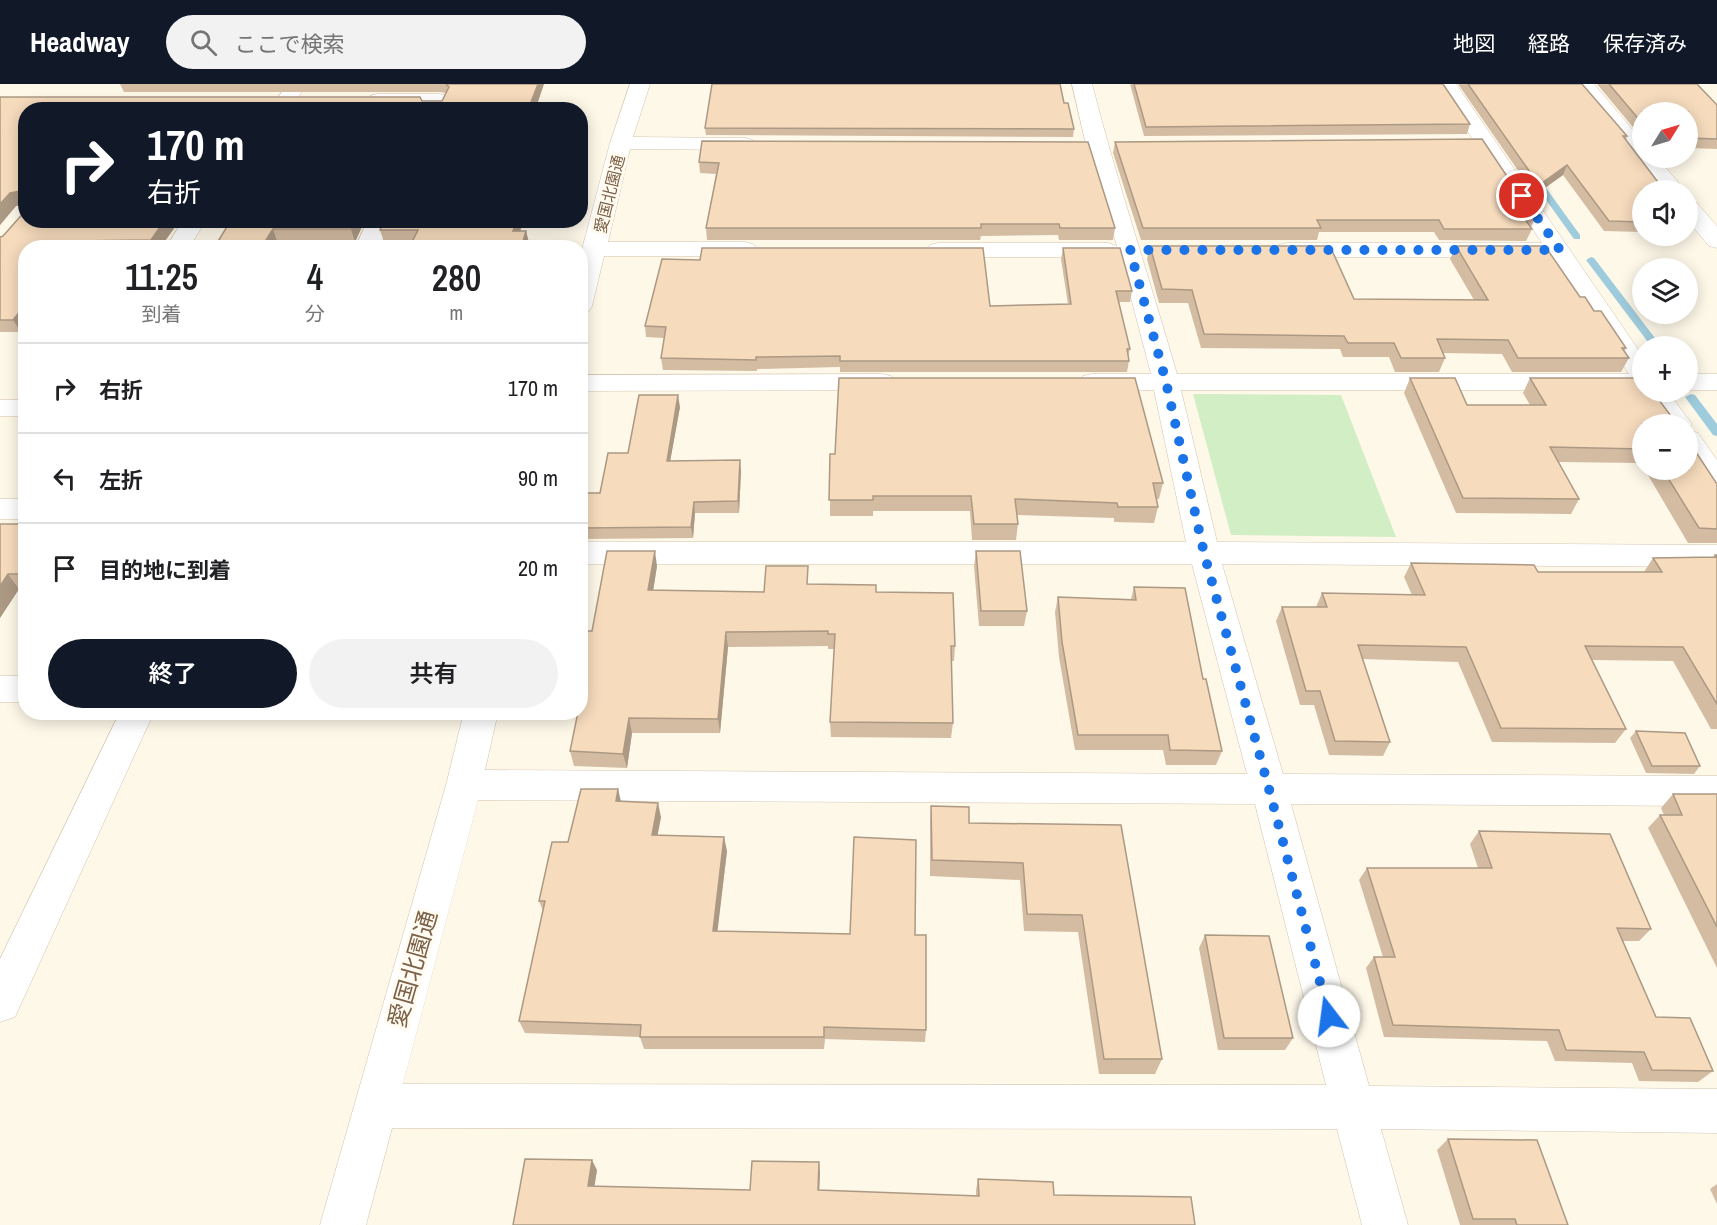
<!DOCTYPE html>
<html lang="ja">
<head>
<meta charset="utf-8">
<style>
	body { margin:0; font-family:"Archivo Narrow","Noto Sans JP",sans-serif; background:#f2f2f2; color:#202124; height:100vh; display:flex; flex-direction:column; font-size:22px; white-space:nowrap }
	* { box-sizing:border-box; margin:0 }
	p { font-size:20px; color:#757577 }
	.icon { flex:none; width:33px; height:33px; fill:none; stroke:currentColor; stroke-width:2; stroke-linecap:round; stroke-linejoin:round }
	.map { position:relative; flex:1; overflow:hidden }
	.panel { position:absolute; left:18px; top:156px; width:570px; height:480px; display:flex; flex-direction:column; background:#fff; border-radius:24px; box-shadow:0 3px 15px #0003 }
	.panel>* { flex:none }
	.top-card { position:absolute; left:18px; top:18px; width:570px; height:126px; border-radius:24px; box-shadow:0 3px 15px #0003; background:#111827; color:#fff; overflow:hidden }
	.needle { width:39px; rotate:53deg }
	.fabs { position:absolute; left:1632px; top:18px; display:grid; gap:12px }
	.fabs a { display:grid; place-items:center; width:66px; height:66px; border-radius:50%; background:#fff; box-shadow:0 3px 15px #0003; font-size:30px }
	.pin { position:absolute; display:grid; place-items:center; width:51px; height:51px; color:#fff; margin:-26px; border:3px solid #fff; border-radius:50%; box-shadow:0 2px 6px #0007 }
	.me { position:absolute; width:66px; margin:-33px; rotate:345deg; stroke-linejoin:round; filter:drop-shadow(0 0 4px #0008) }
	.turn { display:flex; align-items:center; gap:21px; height:126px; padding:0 30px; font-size:27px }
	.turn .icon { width:78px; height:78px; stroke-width:2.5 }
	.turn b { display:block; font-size:42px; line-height:51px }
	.eta { display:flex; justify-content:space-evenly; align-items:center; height:102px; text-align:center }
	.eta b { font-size:36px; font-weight:600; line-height:42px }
	.button { display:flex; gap:12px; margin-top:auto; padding:12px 30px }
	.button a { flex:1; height:69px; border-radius:36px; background:#111827; color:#fff; font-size:24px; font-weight:600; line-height:69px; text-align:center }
	.button a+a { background:#f2f2f2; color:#202124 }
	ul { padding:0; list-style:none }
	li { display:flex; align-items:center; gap:18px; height:90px; padding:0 30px; border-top:2px solid #e0e0e0 }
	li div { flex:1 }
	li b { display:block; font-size:22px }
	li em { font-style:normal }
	header { display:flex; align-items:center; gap:36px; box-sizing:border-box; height:84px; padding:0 30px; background:#111827; color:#fff }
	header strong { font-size:28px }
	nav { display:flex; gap:33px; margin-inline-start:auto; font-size:21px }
	.search { width:420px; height:54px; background:#f2f2f2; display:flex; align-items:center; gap:15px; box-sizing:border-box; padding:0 21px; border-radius:33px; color:#757577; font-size:22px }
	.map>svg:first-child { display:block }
	.green { fill:#d1eec5 }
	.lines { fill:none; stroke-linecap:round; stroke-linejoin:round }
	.stream { fill:#9fccdd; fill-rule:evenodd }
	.minor-casing { stroke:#d3c1ac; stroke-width:1 }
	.minor { fill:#fff; fill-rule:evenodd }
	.wall { fill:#d4bca3 }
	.shaded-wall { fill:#ac9984 }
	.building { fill:#f6dbbd; stroke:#ac9984; stroke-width:1.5 }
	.route { stroke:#1a73e8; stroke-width:10; stroke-dasharray:0 18 }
	.labels { text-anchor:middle; stroke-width:6; stroke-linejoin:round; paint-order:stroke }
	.far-street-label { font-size:16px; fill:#7c6149; stroke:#fffbf1 }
	.near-street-label { font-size:24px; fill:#7c6149; stroke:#fffbf1 }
</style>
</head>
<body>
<header>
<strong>Headway</strong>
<div class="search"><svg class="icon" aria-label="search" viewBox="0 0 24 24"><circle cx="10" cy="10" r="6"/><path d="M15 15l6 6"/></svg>ここで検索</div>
<nav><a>地図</a><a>経路</a><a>保存済み</a></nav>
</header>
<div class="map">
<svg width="1717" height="1141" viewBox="0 0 1717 1141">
	<rect width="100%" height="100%" fill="#fef8e9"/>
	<path class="green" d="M1193 310 1341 311 1396 453 1231 451Z"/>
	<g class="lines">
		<path class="stream" d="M1533 89 1536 90 1580 151V155H1574L1529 92Z
			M1591 173 1594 174 1661 262H1651L1586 176Z
			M1691 310 1695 311 1717 340V352L1713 351 1685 313Z"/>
		<defs>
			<path id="minor" d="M288 0H308L293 20H279L276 16Z
				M630 0H650L633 53 746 54 753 56 757 60 753 64 746 66 630 65 608 158H745L753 160 757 165 753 170 745 172H604L592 222 589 227 580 229V173L610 59Z
				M1072 0H1092C1117 97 1149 193 1177 290H1629L1552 173H1286L1278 171 1274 166 1278 161 1286 159H1542L1436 0H1456L1642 271V306H1181L1217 458 1717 461V483L1222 480 1283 690 1717 692V722L1291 720 1369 1002 1717 1005V1049L1381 1045 1408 1141H1362L1337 1045 392 1044 366 1141H320L446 701 464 628H498L485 686 1247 690 1192 480H580V458H1186L1154 306H1092L1083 304 1079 298 1083 292 1092 290H1151L1119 168 1116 171 1108 173H938L930 171 926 166 930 161 938 159H1108L1117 162 1086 61ZM478 716 1255 720 1326 1001 403 1000Z
				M1573 0H1594L1642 57V74H1657L1685 106H1663Z
				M377 10H440L447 12 450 16 445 26H425L427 22 370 20 367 16 370 12Z
				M1688 116 1696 118 1717 142V164L1709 162 1688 137Z
				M183 136H206L189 164H166Z
				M368 136H391L379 164H355Z
				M882 290 891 292 895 298 891 304 882 306 580 307V291Z
				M1688 290H1717V306H1688Z
				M1642 307 1668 308 1692 340 1688 346 1698 349 1717 376V407L1707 404 1688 375V340H1664Z
				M0 316H26V332H0Z
				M0 415H26V435H0Z
				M0 592H26V618H0Z
				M120 628H154L15 933 0 938V875Z"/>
		</defs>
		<use href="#minor" class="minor-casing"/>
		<use href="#minor" class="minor"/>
	</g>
	<path class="wall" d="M120 0H544L535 26H26V136H180L160 164H26V242L21 248H0V153L3 152 25 127 21 120 16 122 0 141V13L442 17 446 9 440 8H124Z
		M1130 0H1443L1470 40 1467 50 1144 52Z
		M1458 0H1582L1627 52 1626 56 1642 106V148L1604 147 1563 91 1535 111Z
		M1597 0H1697L1717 21V65L1688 64V28H1642V54Z
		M1064 19 1074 45 1073 53 706 51 705 44Z
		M702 57 1115 144 1113 156H1059L1058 151 981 152 980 156H707L706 144 716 90 700 89 699 78Z
		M1115 58 1535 134 1531 143 1532 145 1526 157 1439 156 1434 148H1319L1317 156H1141L1113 69Z
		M231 136H365L355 158 277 157 274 164H214Z
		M384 136H524L520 147H526L529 159 384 158 380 146Z
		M1150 162 1354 215 1474 216 1450 175 1456 162 1580 213 1594 227 1626 264 1624 268 1629 274 1621 288H1512L1502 270 1443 269 1445 274 1439 288H1395L1389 273H1343L1340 265 1201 264 1188 219H1159L1147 175Z
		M1063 164 1132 207 1130 218H1119L1130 265 1128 273 1129 277 1127 288H840V283L757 285V287L663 286 661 274 664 254 646 253 645 242 990 222 1068 220 1061 175Z
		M1410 294 1467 321H1530L1523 309 1530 294 1642 340V381L1641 379 1558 378 1579 415 1571 430 1456 429 1404 309Z
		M680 323 670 377 741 387 739 429H695L693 454 581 455 580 436 628 369Z
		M830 370 1163 399 1159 415H1156L1158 423 1154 439 1114 438V434L1017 431 1018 440 1016 456H972L970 427H873V432H830Z
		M1645 386H1688L1717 400V459H1688Z
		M0 440H26V505H19L0 534Z
		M976 467 1027 527 1024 542H979L974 482Z
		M1715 471H1717V645H1711L1673 577 1592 576 1626 645 1615 659 1492 658 1458 578 1362 575 1390 658 1383 672 1329 671 1314 621H1300L1276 537 1282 523H1316L1322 509 1412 511 1404 493 1411 479 1538 488H1644L1653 474 1713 473Z
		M657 482 653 506 764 508 809 500 876 508 955 562 954 577H951L953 639 951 654 831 653 830 638 834 565H828V562L728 563 720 649H632L627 684 574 682 570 667 581 612H580V564L592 547Z
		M1134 503 1203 595 1222 667 1216 681H1166L1163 666H1075L1059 573 1055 528 1058 513 1131 515Z
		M1636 647 1700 682 1694 690 1646 689 1630 654Z
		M618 705 621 717 661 733 657 751 727 767 717 847 915 851 926 946 925 958 825 955 824 965H644L640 953 525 949 519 937 543 827 539 817 568 758Z
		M1673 710H1717V884L1648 744 1660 731H1664L1661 724Z
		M931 722 969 739 1121 741 1162 975 1155 990H1099L1078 848 1024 847 1020 796 930 792V739Z
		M1479 747 1651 845 1639 857H1623L1656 933 1713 987 1698 998 1639 997 1632 979 1555 977 1547 957 1384 953 1366 884 1374 873H1383L1359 796 1367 784H1478L1470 760Z
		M1205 851 1293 954 1285 966H1218L1199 864Z
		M1448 1055 1568 1141H1460L1437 1066Z
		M819 1078V1106L976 1112V1106L978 1095 1054 1111 513 1141 597 1086 594 1102 750 1106Z
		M1717 1100V1120L1710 1105Z"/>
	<path class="shaded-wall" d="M538 0H544L535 26H528Z
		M1567 81 1563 91 1535 111 1539 101Z
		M21 107 26 120 16 122 0 141V120L10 109Z
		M165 136H180L160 164H155L151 156Z
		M356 136H365L355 158 351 145Z
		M517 136H524L516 159 513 147Z
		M273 145 277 157 274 164H261Z
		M526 147 529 159 528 164H521Z
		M73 157 77 164H68Z
		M26 220V242L21 248 13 236Z
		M678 311 680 323 668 389 667 377Z
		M740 376 741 387 739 429 738 417Z
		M694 418 695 429 693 454 691 443Z
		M655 467 657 482 651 521 648 506Z
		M26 482V496L21 490Z
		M8 490 19 505 0 534V502Z
		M726 548 728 563 720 649 718 635Z
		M629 634 632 649 627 684 623 670Z
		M618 705 621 719 616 717Z
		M658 719 661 733 655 765 652 751Z
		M724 753 727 767 716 860 713 847Z
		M592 1076 597 1086 593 1112 588 1102Z
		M819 1078 820 1089 819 1116 818 1106Z"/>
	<path class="building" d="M446 0H538L528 26H26V122H22L21 107 10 109 0 120V13H420L422 17H442L449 3Z
		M712 0H1060L1064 19H1068L1074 45 705 44Z
		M1134 0H1443L1470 40 1146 43Z
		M1468 0H1582L1627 52H1623L1664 106H1642V138L1609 137 1567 81 1539 101Z
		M1609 0H1697L1717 21V55L1688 54V28H1642V39Z
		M1482 55 1535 134H1524L1532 145H1444L1439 136H1317L1321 144H1143L1115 58Z
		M702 57 1088 58 1115 144H1060L1059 140H981V144H706L719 79 699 78Z
		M26 126V136H165L151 156 73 157 68 164H26V220L13 236H0V153L3 152Z
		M231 136H356L351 145H273L261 164H214Z
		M384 136H517L513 147H526L521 164H409L418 146H380Z
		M1150 162H1330L1354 215 1488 216 1456 162H1545L1580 213H1585L1594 227H1601L1626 264H1622L1629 274H1518L1508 256 1437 255 1445 274H1401L1394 259H1348L1344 252 1204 250 1192 206 1162 205Z
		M702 164H983L990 222 1071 220 1063 164H1120L1132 207H1116L1130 265H1127L1129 277H840V272L756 273V276L661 274 666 243 645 242 662 175 700 176Z
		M839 294H1135L1163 399H1153L1158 423H1118L1117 419 1015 415 1018 440H974L971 412H873V416H829L830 370H835Z
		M1410 294H1455L1467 321H1546L1530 294H1642V308H1653L1677 340H1642V365L1550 363 1579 415 1463 414Z
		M639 311H678L667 377 740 376 738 417 694 418 691 443 580 444V436L586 409H600L608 369H628Z
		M1688 356 1717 400V445L1699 444 1663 386H1688Z
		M0 440H26V482L21 490H8L0 502Z
		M607 467H655L648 506 764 508 766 482H808L807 500 876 501V508L953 509 955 562H951L953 639 830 638 835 550H828V547L726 548 718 635 629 634 623 670 570 667 578 628H580V617L584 598H580V564L584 547H592Z
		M976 467H1020L1027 527H981Z
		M1715 471H1717V620L1683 563 1585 562 1626 645 1501 644 1466 563 1358 561 1390 658 1335 657 1320 607H1306L1282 523H1327L1322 509 1425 511 1411 479 1534 481 1538 488H1662L1653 474 1716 473Z
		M1134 503 1185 504 1203 595H1206L1222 667 1170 666 1168 651H1078L1062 558 1058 513 1136 516Z
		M1636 647 1685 649 1700 682H1652Z
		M581 705H618L616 717 658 719 652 751 724 753 713 847 850 850 854 753 916 756 915 851H926V946L824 943V953H640L641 941 519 937 545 817H539L552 758H568Z
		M1673 710H1717V843L1660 731H1682Z
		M931 722 969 723V739L1121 741 1162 975H1104L1082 831 1027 830 1023 779 932 776Z
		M1479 747 1610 750 1651 845 1617 844 1656 933 1690 934 1713 987 1652 986 1644 968 1566 966 1559 946 1393 941 1374 873H1395L1367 784H1492Z
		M1205 851 1269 852 1293 954H1224Z
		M1448 1055 1537 1056 1568 1141H1517L1515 1135H1473Z
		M525 1075 592 1076 588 1102 750 1106 752 1077 819 1078 818 1106 979 1112 978 1095 1053 1098 1054 1111 1191 1113 1195 1141H513Z"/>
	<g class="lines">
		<path class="route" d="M1329 932 1269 705 1204 469 1166 298 1130 166H1560L1522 112"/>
	</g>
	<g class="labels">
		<g class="far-street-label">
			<text transform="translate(609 110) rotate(-76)" y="6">愛国北園通</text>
		</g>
		<g class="near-street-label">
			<text transform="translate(413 885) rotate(-74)" y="8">愛国北園通</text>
		</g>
	</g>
</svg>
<div class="fabs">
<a><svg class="needle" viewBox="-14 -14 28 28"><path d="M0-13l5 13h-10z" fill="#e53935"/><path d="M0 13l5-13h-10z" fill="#757577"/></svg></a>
<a><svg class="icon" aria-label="sound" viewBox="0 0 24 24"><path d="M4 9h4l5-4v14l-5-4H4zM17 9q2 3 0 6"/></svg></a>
<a><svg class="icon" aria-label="layers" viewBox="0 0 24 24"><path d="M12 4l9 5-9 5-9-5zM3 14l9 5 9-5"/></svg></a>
<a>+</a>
<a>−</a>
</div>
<div class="pin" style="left:1522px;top:112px;background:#d93025"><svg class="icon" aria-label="arrive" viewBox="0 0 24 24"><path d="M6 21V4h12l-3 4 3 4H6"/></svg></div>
<svg class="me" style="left:1329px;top:932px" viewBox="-20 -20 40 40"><circle r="19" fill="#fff"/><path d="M0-13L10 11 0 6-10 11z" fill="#1a73e8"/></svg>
<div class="top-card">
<div class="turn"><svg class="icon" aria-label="right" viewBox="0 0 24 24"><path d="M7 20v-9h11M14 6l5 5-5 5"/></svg><div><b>170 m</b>右折</div></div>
</div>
<section class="panel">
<div class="eta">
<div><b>11:25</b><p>到着</p></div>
<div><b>4</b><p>分</p></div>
<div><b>280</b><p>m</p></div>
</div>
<ul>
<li><svg class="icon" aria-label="right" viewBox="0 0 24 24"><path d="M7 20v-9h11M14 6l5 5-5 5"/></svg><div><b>右折</b></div><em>170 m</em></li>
<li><svg class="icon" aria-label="left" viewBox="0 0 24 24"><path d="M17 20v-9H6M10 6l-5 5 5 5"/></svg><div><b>左折</b></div><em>90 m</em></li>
<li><svg class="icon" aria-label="arrive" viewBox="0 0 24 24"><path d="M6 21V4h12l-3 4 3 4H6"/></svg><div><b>目的地に到着</b></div><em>20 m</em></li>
</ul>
<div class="button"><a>終了</a><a>共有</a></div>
</section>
</div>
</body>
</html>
